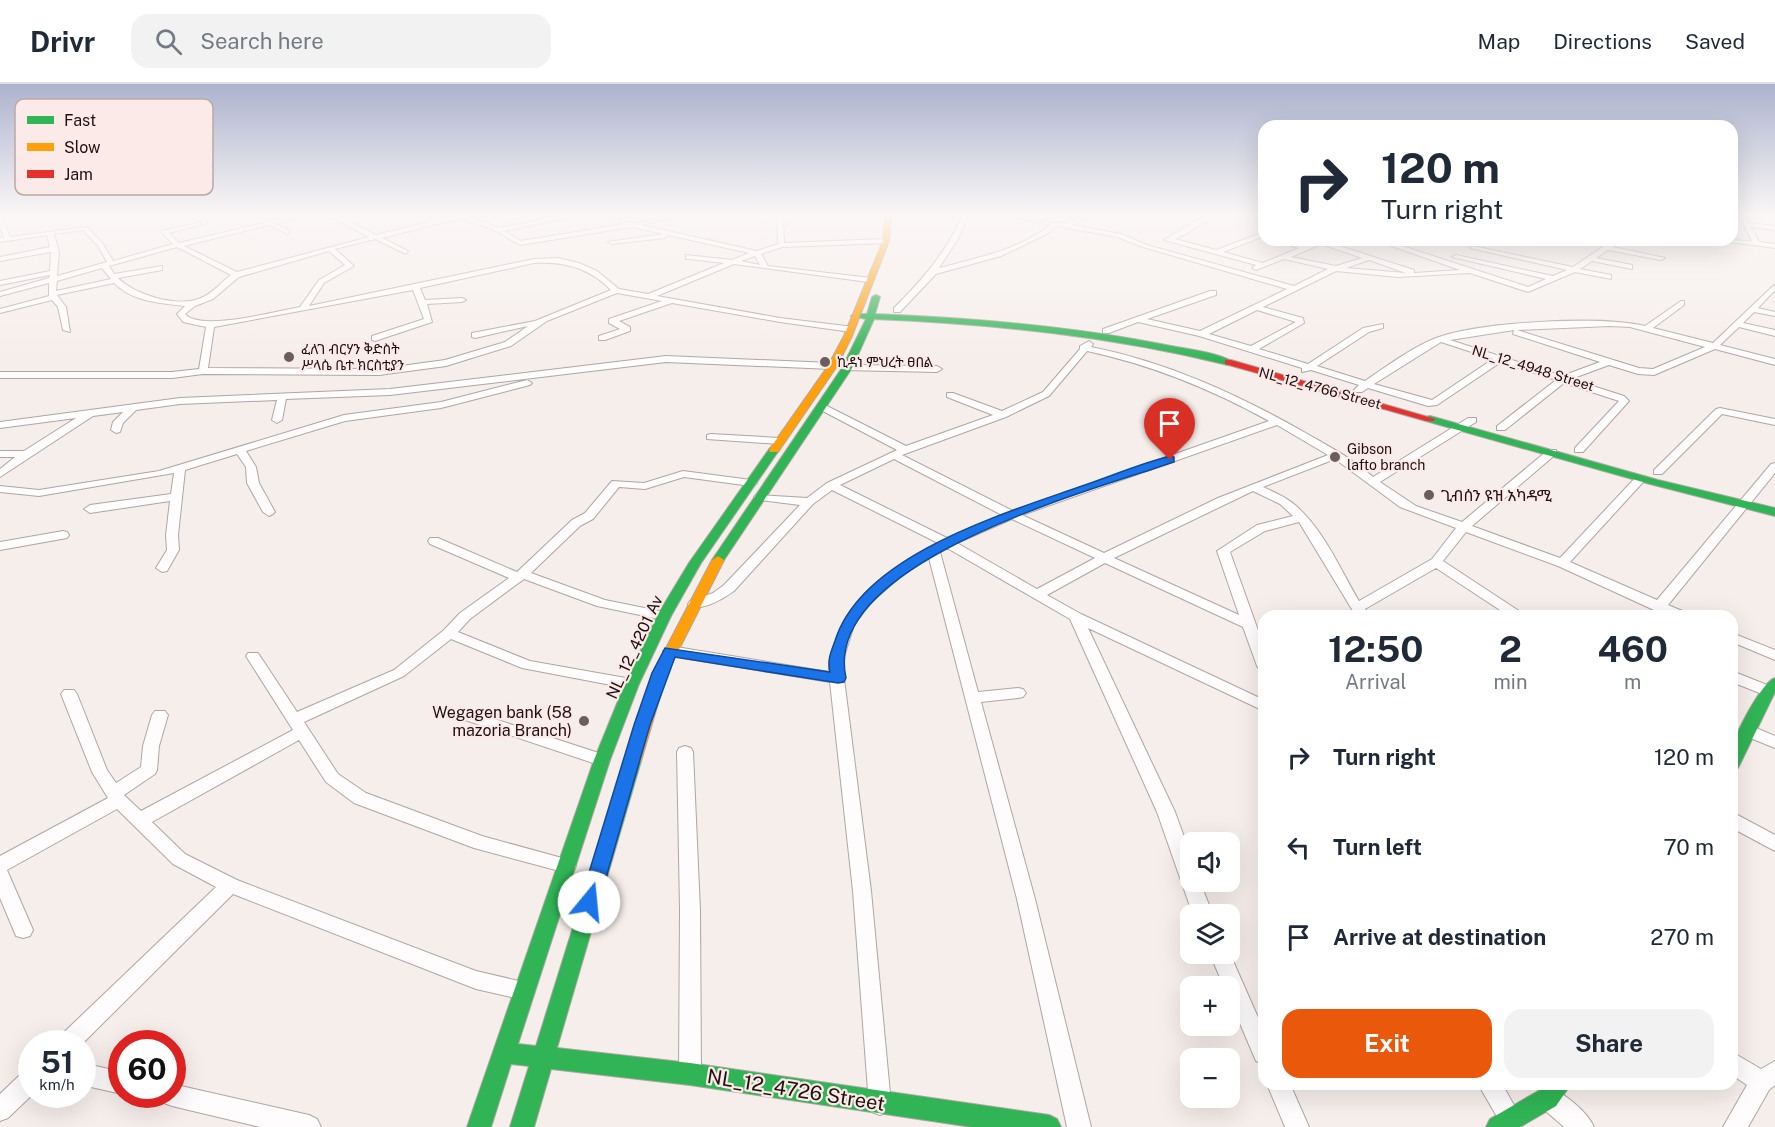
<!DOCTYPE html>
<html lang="en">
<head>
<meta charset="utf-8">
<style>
	body { margin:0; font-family:"Public Sans","Noto Sans Ethiopic",sans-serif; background:#f2f2f3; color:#1f2937; height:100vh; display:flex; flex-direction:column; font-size:22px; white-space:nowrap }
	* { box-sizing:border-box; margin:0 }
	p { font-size:20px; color:#747a83 }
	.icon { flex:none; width:33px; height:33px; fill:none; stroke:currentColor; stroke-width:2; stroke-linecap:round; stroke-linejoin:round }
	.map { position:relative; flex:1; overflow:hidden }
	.details { position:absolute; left:1258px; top:526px; width:480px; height:480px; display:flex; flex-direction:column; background:#fff; border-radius:18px; box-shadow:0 6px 24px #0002 }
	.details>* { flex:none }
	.hud { position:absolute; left:1258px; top:36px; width:480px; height:126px; border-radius:18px; box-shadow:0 6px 24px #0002; background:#fff; color:#1f2937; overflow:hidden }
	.buttons { position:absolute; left:1180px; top:748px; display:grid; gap:12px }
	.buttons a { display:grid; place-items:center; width:60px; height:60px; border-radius:12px; background:#fff; box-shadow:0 6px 24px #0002; font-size:30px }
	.speed { position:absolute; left:18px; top:946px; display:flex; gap:12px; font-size:30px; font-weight:700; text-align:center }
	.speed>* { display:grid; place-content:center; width:78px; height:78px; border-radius:50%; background:#fff; box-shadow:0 6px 24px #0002; line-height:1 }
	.speed small { font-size:15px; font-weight:400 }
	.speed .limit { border:9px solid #d22; background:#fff; color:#111 }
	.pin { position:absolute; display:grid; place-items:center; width:51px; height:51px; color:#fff; margin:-62px -26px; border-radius:50% 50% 50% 0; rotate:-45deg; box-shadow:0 0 6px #0007 }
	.pin .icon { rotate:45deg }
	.me { position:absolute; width:66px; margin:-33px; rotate:17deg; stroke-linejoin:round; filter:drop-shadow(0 0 4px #0008) }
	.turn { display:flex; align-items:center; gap:21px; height:126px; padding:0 24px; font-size:27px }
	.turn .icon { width:78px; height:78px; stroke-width:2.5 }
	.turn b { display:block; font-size:42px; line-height:51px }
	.eta { display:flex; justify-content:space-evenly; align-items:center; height:102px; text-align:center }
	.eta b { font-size:36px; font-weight:700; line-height:42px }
	.primary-button { display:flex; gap:12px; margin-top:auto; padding:12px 24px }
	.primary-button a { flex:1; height:69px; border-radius:18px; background:#ea580c; color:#fff; font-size:24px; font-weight:700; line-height:69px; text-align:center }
	.primary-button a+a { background:#f2f2f3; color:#1f2937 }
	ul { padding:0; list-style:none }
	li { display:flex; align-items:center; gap:18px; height:90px; padding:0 24px }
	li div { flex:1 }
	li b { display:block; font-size:22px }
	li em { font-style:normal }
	header { display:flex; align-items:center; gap:36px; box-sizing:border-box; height:84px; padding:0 30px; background:#fff; border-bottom:2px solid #e0e1e3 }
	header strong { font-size:28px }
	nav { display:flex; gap:33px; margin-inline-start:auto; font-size:21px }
	.search { width:420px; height:54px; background:#f2f2f3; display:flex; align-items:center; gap:15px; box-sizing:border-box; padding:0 21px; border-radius:18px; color:#747a83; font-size:22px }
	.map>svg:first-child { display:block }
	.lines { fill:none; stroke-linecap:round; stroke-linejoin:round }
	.street-casing { stroke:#b0a5a3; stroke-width:2 }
	.fast-casing { stroke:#b0a5a3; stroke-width:2 }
	.slow-casing { stroke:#b0a5a3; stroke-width:2 }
	.jam-casing { stroke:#b0a5a3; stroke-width:2 }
	.street { fill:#fefcfc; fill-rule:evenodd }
	.fast { fill:#30b455; fill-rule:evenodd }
	.slow { fill:#ff9f0a; fill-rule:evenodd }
	.jam { fill:#e5322d; fill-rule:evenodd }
	.route { fill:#1a73e8; stroke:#114b97; stroke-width:1.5 }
	.poi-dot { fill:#6a5e5c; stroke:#fbeae7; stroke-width:2 }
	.labels { text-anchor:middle; stroke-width:4.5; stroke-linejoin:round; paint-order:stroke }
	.far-poi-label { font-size:14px; fill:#1f110f; stroke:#fbeae7; text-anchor:start }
	.far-street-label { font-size:14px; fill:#1f110f; stroke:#fbeae7 }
	.poi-label { font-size:16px; fill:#1f110f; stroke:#fbeae7; text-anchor:start }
	.street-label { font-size:16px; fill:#1f110f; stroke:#fbeae7 }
	.near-street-label { font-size:20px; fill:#1f110f; stroke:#fbeae7 }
	.key { fill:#fbeae7; stroke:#b9a9a6; stroke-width:1.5 }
	.key-label { font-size:16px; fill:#1f110f }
</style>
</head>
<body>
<header>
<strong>Drivr</strong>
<div class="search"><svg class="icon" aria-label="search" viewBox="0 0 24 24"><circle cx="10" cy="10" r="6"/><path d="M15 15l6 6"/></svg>Search here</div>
<nav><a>Map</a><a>Directions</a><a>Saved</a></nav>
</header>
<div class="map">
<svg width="1775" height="1043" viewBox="0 0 1775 1043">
	<rect width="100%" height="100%" fill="#f6eeeb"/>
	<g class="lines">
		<defs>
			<path id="street" d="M252 132C259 132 265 137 272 137 281 137 292 132 302 132L276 140 290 147 288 150 269 141 184 162 237 188 369 153 330 132H339L376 151 453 132H468L499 144 559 132H574L504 147 521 157 624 140 606 132C616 132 625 139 634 139 650 139 666 132 682 132L641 141 757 167 778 160 777 132H783L784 159 886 155 889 157 886 159 782 163 761 170 768 182 871 194V198H868L734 180 657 212 780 234 854 243V247L851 248 780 238 672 219 619 237 630 243V247L605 256H599V252L620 245 609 239V235L662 217 617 209 547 237 511 262 446 282 379 291 203 290 172 294H0V288H172L199 285 206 243 183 238 177 230 185 222C160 219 133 218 114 199L57 211 66 223 70 248 63 246 58 223 52 216 0 229V225L49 212V199L0 212V208L49 194 50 191 0 201V197L50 187 51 168 0 177V173L50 163 47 151 0 158V154L4 153 0 143V133L3 135 10 153 87 143 103 160 113 177 173 160 162 149V147L207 137V139L169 149 179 159 263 139ZM461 134 496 147 520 161 632 143 664 150 608 158 611 160 665 154 668 151 749 169 732 176 686 171V175H689L724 179 648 210 619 205 597 187 579 179 558 174 534 175 309 222 324 199 354 182 335 165 375 155 406 170 408 167 382 154ZM83 146 98 162 107 178 57 192 59 168 54 150ZM177 163 231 191C220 199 213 209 201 214 178 224 135 211 118 194L162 186V182L114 190 109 182ZM329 167 345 181 319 196 300 223C277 227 200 248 185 230L195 222 213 215 239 193ZM755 172 760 181 741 177ZM534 179C564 177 590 184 611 206L535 237 472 249V253L475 254 528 242 505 258 445 276 379 285 208 284 214 243 413 206 424 235 372 252V256L375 257 432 238 427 220 462 218 466 216 462 214 425 216 420 204ZM102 184 111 195 56 207 57 197Z
				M962 132H968L958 155 939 184C977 174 1019 166 1050 141L1008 132C1026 132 1045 140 1062 139 1072 139 1080 132 1091 132L1072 141 1121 150 1147 161 1294 202 1328 185 1284 175 1256 186 1252 184 1256 181 1164 156 1205 132H1213L1186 150 1175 155 1216 166 1264 148V152L1223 168 1263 179 1299 164 1269 156C1281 156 1293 162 1304 162 1313 161 1320 156 1329 156L1327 158 1414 186V189L1460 186 1374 156H1384L1528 203 1546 195 1452 173 1456 171 1553 192 1567 186 1470 164 1473 162 1573 183 1613 156H1621L1613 163 1665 174 1661 176 1608 166 1596 174 1632 181V185L1592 177 1580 185 1611 191V195L1575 188 1528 208 1470 189 1398 193 1336 187 1263 223 1303 234 1304 239 1259 265 1308 280 1363 244 1383 240V244L1369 248 1317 282 1365 297C1387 282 1411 264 1436 254 1479 238 1600 231 1645 242L1681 217H1684V221L1653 244 1713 259 1774 201 1775 206 1758 224 1775 228V232L1754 228 1743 239 1775 246V252L1739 243 1720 261 1775 275V281L1715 265 1654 291 1638 290 1609 281 1571 295 1624 312 1629 317 1583 368H1575V364L1619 317 1564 299 1505 346H1497V342L1556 296 1501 278 1437 321 1428 322 1368 304 1362 308H1356L1354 306 1359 301 1311 286 1302 288V284L1199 252 1138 238 1109 249H1103V245L1210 207H1216V211L1147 235 1200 247 1287 205 1143 163 1117 153 1057 142 1045 151 1001 172 936 190 900 228H894V224C923 195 945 170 962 132ZM1321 160 1362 174 1336 182 1291 173ZM1369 176 1406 189 1346 184ZM1257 226 1296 238 1251 262 1209 250ZM1610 242 1630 243 1705 263 1653 285 1639 284 1517 246ZM1514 246 1513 250 1600 278 1562 292 1450 256ZM1441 258 1493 275 1432 316 1374 300Z
				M1739 132H1745L1749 139 1775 142V146L1751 143 1759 158 1775 160V164L1722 157 1721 156 1752 157Z
				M1089 257 1093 260 1091 263C1167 278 1237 310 1304 348 1328 362 1352 374 1373 393L1468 334H1476V338L1380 398 1416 422 1462 438 1548 366H1556V370L1472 442 1560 474 1637 392H1645V396L1570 478 1657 516 1771 380 1775 379V389L1668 521 1687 529 1689 532H1672L1654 526 1558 482 1466 448 1443 477 1522 529 1524 532H1509L1436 484 1365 525 1370 532H1356L1299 438 1265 447 1230 468 1264 563V587L1259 585 1257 582 1243 543 1105 479 1047 511 1081 530 1264 616V627L1088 544 1175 728 1191 772V798H1200L1213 831H1193L1157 728 1070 535 947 464 940 468 978 608 1018 604 1023 605 1026 609 1023 613 1018 614 981 618 1035 815 1091 1043H1067L1017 815 929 474 908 486 868 521 854 541 842 579 871 807 891 1020 888 1028 880 1031 872 1028 869 1020 853 807 830 598 670 572 663 567 670 562 829 588C828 578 831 570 834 561 850 510 893 483 938 459L832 406 813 420 734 507C723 515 704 526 690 523L688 520 690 517 713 509 724 501 800 421 760 416 754 413 756 411 807 414 827 399 897 366 819 325V321H825L906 362 993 331 947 313V309H953L1002 327 1043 308 1080 265V262ZM1087 267C1152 281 1211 305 1269 337L1013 427 902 371 1006 333 1049 312ZM1277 341 1328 371 1218 414 1104 469 1022 431ZM894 375 1002 431 947 454 840 401ZM1335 375 1400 423 1456 444 1432 475 1359 517C1340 485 1324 446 1295 421 1286 413 1274 408 1263 403ZM1253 407 1280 420 1293 432 1257 441 1217 467 1239 531 1114 474ZM1012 435 1095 474 1037 505 957 459Z
				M666 272 832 279 837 282 832 285 666 278 390 311 286 315 282 336 277 339 272 336 277 316 180 320 136 326 123 339 120 348 116 349 111 346 113 338 123 328 93 332 0 393V385L15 373H0V367H24L76 334 0 344V338L180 314 390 305Z
				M847 281 937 282 942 285 937 288 844 286V282Z
				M527 296 532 299 530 301 441 324 345 337 246 367 256 383 259 399 275 428 273 430 269 432 263 428 247 399 246 383 237 370 185 386 178 451 179 466 167 487 162 488 156 484 167 466 166 451 170 417 90 429 84 425 90 421 171 410 174 389 39 412 0 408V402L39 406 159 387 344 331 441 318Z
				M1720 324 1775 335V341L1722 330 1662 390H1654V386L1716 325Z
				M711 350 779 354 784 357 779 360 707 355V351Z
				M683 387 751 396 757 399 751 402 684 393 645 405 619 403 593 435 580 442 531 489 605 516 669 529 671 532 669 535 664 536 597 522 524 495 470 535 458 548 530 577 637 596 639 600 637 604 632 605 522 584 451 555 404 592 304 638 338 690 366 709 482 752 573 777 576 782 573 787 567 789 474 764 354 719 326 698 299 656 152 738 185 770 237 796 476 887 532 900 535 907 532 914 525 916 476 905 233 810 82 960H56L59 953 216 803 173 780 117 725 7 786 33 846 30 852 23 854 16 852 0 814V772L108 714 92 688 61 610 64 606H74L77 610 107 686 116 699 141 683 143 662 152 631 155 627H165L168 631 159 662 157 686 155 690 124 711 141 727 293 646 246 572 248 569H258L297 628 394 586 444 546 460 529 509 494 430 460 428 457 430 454H438L517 488 572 436 585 429 612 397 644 399Z
				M63 447 67 448 69 451 67 454 0 466V458Z
				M1732 549 1775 566V576L1732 558Z
				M1732 587 1772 603 1775 607 1772 611 1767 612 1732 598Z
				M467 626 608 672 610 676 608 680 602 682 462 635 459 631 462 627Z
				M1749 641 1775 652V664L1743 651 1741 647 1743 643Z
				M685 662 691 664 693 668 700 826 701 990 698 998 690 1001 682 998 679 990 680 826 677 668 679 664Z
				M1732 728 1775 751V767L1732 744Z
				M1210 870H1230L1264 947V980L1256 977 1230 916V903H1224Z
				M1732 968 1761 985 1775 977V1001L1769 1006 1748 1043H1723L1747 1001 1732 991Z
				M82 979 122 988V1010L82 1001Z
				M32 984V1011L8 1034 0 1037V1010L24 987Z
				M172 1000 309 1031 317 1035 321 1043H260L172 1022 164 1019 161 1011H172Z
				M1267 1000H1290L1309 1043H1285Z
				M1478 1000H1502L1523 1037 1521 1043H1503Z
				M1548 1003C1564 1009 1587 1027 1594 1043H1564L1540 1022 1537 1014 1540 1006Z"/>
			<path id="fast" d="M876 211 880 213 875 230C975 234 1073 242 1171 262 1187 265 1220 269 1233 278L1228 281C1111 252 994 240 874 235L852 284 722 479H714L712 476 842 284 866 235 851 232 855 230H867L872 213Z
				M1430 332 1658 396 1775 424V432L1650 400 1426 337V333Z
				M774 363 779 366 701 479 671 532 639 600 610 676 518 960 536 962 625 677 627 673 633 671 639 673 641 677 557 964 690 979 1049 1031 1057 1035 1061 1043H972L690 1001 551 985 534 1043H510L529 982 511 980 491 1043H467L594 676 625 600 657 532 689 479 770 364Z
				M1775 594V608L1740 680 1738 684 1732 686C1732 678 1731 669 1733 662 1736 648 1762 598 1775 594Z
				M1545 1000H1571L1556 1022 1520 1043H1486L1490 1035 1540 1006Z"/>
			<path id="slow" d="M885 132H891L889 157 852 252 837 282 778 368H770L769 366 828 282 844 252 883 157Z
				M718 472 724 476 667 589 641 677 639 681 633 683 627 681 625 677 653 589 712 476Z"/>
			<path id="jam" d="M1225 276H1231L1435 335 1434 337H1426L1225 280Z"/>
		</defs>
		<use href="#street" class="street-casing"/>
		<use href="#fast" class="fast-casing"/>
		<use href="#slow" class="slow-casing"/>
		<use href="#jam" class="jam-casing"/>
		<use href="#street" class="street"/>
		<use href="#fast" class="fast"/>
		<use href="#slow" class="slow"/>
		<use href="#jam" class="jam"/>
	</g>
	<linearGradient id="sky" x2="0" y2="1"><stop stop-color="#acb3ce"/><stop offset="0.47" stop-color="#fbf7f6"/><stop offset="1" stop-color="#fbf7f6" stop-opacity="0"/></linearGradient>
	<rect width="1775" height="278" fill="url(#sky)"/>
	<path class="route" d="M1170 372 1174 373V378C1093 406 820 478 846 594L844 598 838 599 675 573 650 641 599 818 596 823 589 826 583 823 580 818 634 641 652 589 665 564 830 588C827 576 831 568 835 557 861 472 1002 430 1079 403 1109 393 1139 380 1170 372Z"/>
	<g class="poi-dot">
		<circle cx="289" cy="273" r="6"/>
		<circle cx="825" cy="278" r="6"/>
		<circle cx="1335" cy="373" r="6"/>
		<circle cx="1429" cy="411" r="6"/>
		<circle cx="584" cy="637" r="6"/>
	</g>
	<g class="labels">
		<g class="far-poi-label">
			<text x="301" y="270">ፈለገ ብርሃን ቅድስት<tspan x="301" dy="16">ሥላሴ ቤተ ክርስቲያን</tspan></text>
			<text x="837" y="283">ኪዳነ ምህረት ፀበል</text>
			<text x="1347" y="370">Gibson<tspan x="1347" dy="16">lafto branch</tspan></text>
		</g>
		<g class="far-street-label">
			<text transform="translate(1533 284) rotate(17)" y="5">NL_12_4948 Street</text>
			<text transform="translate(1320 304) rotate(15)" y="5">NL_12_4766 Street</text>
		</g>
		<g class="poi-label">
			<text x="1441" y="417">ጊብሰን ዩዝ አካዳሚ</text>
			<text x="572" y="634" text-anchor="end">Wegagen bank (58<tspan x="572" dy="18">mazoria Branch)</tspan></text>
		</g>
		<g class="street-label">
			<text transform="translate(634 563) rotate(-65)" y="6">NL_12_4201 Av</text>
		</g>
		<g class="near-street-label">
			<text transform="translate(796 1006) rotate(9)" y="7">NL_12_4726 Street</text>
		</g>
	</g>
	<rect x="15" y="15" width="198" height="96" rx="9" class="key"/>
	<rect x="27" y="32" width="27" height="8" fill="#30b455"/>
	<rect x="27" y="59" width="27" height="8" fill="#ff9f0a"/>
	<rect x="27" y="86" width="27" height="8" fill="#e5322d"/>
	<g class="key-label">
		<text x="64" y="42">Fast</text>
		<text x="64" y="69">Slow</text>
		<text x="64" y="96">Jam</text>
	</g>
</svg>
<div class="buttons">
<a><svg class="icon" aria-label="sound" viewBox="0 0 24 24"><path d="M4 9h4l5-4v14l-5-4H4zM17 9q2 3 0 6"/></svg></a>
<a><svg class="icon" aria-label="layers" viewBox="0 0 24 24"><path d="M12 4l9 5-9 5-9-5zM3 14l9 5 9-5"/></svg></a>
<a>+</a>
<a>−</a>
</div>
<div class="speed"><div>51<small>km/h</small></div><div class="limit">60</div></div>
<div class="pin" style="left:1170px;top:376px;background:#d93025"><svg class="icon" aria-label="arrive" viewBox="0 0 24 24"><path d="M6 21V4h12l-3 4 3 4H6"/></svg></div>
<svg class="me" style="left:589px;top:818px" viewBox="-20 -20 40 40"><circle r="19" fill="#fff"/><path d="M0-13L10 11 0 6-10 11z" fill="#1a73e8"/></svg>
<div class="hud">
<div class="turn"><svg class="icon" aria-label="right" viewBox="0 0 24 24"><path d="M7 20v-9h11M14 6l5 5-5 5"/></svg><div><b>120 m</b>Turn right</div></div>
</div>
<section class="details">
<div class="eta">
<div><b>12:50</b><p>Arrival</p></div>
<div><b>2</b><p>min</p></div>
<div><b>460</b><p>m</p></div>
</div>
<ul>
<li><svg class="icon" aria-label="right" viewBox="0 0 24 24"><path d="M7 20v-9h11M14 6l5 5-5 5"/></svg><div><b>Turn right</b></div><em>120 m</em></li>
<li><svg class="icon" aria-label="left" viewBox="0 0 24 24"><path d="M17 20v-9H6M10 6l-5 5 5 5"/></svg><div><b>Turn left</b></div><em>70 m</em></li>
<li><svg class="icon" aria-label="arrive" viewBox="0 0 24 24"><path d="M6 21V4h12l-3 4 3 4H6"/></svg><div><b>Arrive at destination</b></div><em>270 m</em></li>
</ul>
<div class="primary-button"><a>Exit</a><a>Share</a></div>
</section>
</div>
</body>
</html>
